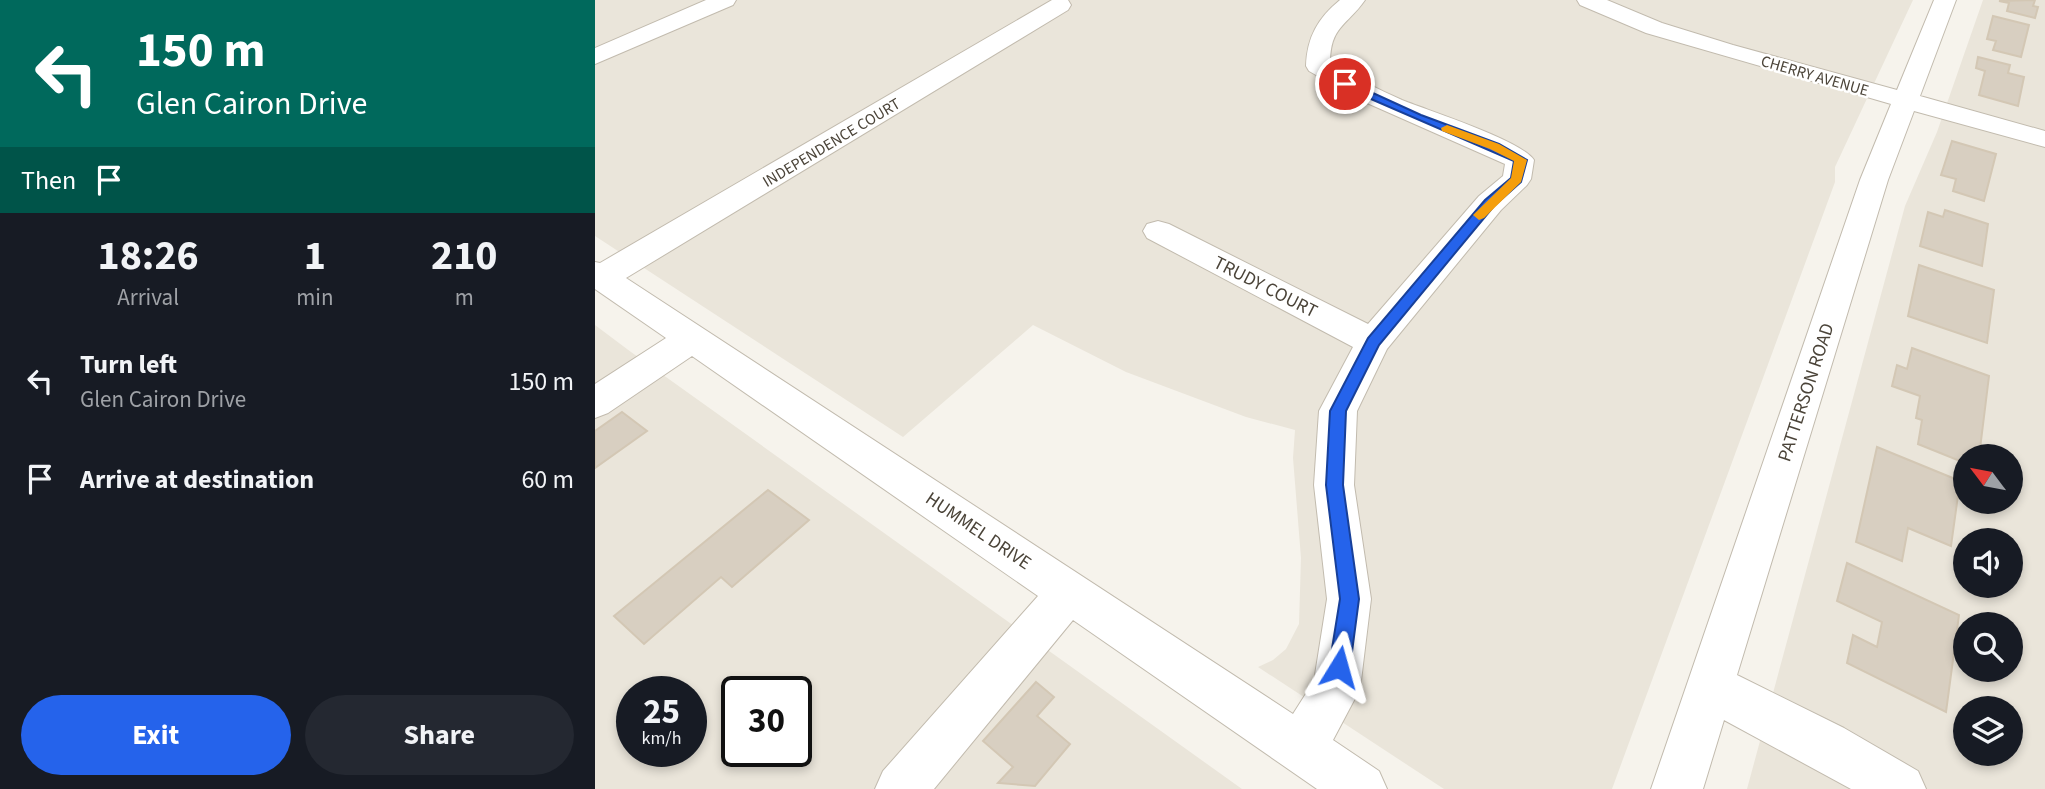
<!DOCTYPE html>
<html lang="en">
<head>
<meta charset="utf-8">
<style>
	body { margin:0; font-family:"Source Sans 3",sans-serif; background:#242831; color:#f1f3f6; height:100vh; display:flex; flex-direction:column; font-size:26px; white-space:nowrap }
	* { box-sizing:border-box; margin:0 }
	p { font-size:23px; color:#9ea1a6 }
	.icon { flex:none; width:38px; height:38px; fill:none; stroke:currentColor; stroke-width:2; stroke-linecap:round; stroke-linejoin:round }
	.map { position:relative; flex:1; overflow:hidden }
	.details { display:flex; flex-direction:column; background:#171b24; width:595px }
	.details>* { flex:none }
	.hud { background:#00695c; color:#fff; overflow:hidden }
	.needle { width:46px; rotate:302deg }
	.tools { position:absolute; left:1358px; top:444px; display:grid; gap:14px }
	.tools a { display:grid; place-items:center; width:70px; height:70px; border-radius:50%; background:#171b24; box-shadow:0 4px 10px #0003; font-size:35px }
	.speed { position:absolute; left:21px; top:676px; display:flex; gap:14px; font-size:35px; font-weight:700; text-align:center }
	.speed>* { display:grid; place-content:center; width:91px; height:91px; border-radius:50%; background:#171b24; box-shadow:0 4px 10px #0003; line-height:1 }
	.speed small { font-size:18px; font-weight:400 }
	.speed .limit { border:4px solid #111; border-radius:10px; background:#fff; color:#111 }
	.pin { position:absolute; display:grid; place-items:center; width:60px; height:60px; color:#fff; margin:-30px; border:4px solid #fff; border-radius:50%; box-shadow:0 2px 7px #0007 }
	.me { position:absolute; width:77px; margin:-38px; rotate:8deg; stroke-linejoin:round; filter:drop-shadow(0 0 5px #0008) }
	.turn { display:flex; align-items:center; gap:24px; height:147px; padding:0 21px; font-size:32px }
	.turn .icon { width:91px; height:91px; stroke-width:2.5 }
	.turn b { display:block; font-size:49px; line-height:60px }
	.then { display:flex; align-items:center; height:66px; padding:0 21px; background:#0003; gap:14px; font-size:26px }
	.eta { display:flex; justify-content:space-evenly; align-items:center; height:119px; text-align:center }
	.eta b { font-size:42px; font-weight:700; line-height:49px }
	.cta { display:flex; gap:14px; margin-top:auto; padding:14px 21px }
	.cta a { flex:1; height:80px; border-radius:42px; background:#2563eb; color:#fff; font-size:28px; font-weight:700; line-height:80px; text-align:center }
	.cta a+a { background:#242831; color:#f1f3f6 }
	ul { padding:0; list-style:none }
	li { display:flex; align-items:center; gap:21px; height:98px; padding:0 21px }
	li div { flex:1 }
	li b { display:block; font-size:26px }
	li em { font-style:normal }
	main { display:flex; flex:1; min-height:0 }
	.map>svg:first-child { display:block }
	.residential { fill:#eae5da; fill-rule:evenodd }
	.building { fill:#d8cfc1; stroke:#d3c7b4; stroke-width:2 }
	.lines { fill:none; stroke-linecap:round; stroke-linejoin:round }
	.minor-casing { stroke:#c2bbae; stroke-width:2 }
	.minor { fill:#fff; fill-rule:evenodd }
	.route { fill:#2563eb; stroke:#184099; stroke-width:2 }
	.slow { fill:#f59e0b }
	.labels { text-anchor:middle; stroke-width:5; stroke-linejoin:round; paint-order:stroke }
	.far-street-label { font-size:16px; fill:#4b4439; stroke:#fff }
	.street-label { font-size:19px; fill:#4b4439; stroke:#fff }
</style>
</head>
<body>
<main>
<section class="details">
<div class="hud">
<div class="turn"><svg class="icon" aria-label="left" viewBox="0 0 24 24"><path d="M17 20v-9H6M10 6l-5 5 5 5"/></svg><div><b>150 m</b>Glen Cairon Drive</div></div>
<div class="then">Then<svg class="icon" aria-label="arrive" viewBox="0 0 24 24"><path d="M6 21V4h12l-3 4 3 4H6"/></svg></div>
</div>
<div class="eta">
<div><b>18:26</b><p>Arrival</p></div>
<div><b>1</b><p>min</p></div>
<div><b>210</b><p>m</p></div>
</div>
<ul>
<li><svg class="icon" aria-label="left" viewBox="0 0 24 24"><path d="M17 20v-9H6M10 6l-5 5 5 5"/></svg><div><b>Turn left</b><p>Glen Cairon Drive</p></div><em>150 m</em></li>
<li><svg class="icon" aria-label="arrive" viewBox="0 0 24 24"><path d="M6 21V4h12l-3 4 3 4H6"/></svg><div><b>Arrive at destination</b></div><em>60 m</em></li>
</ul>
<div class="cta"><a>Exit</a><a>Share</a></div>
</section>
<div class="map">
<svg width="1450" height="789" viewBox="0 0 1450 789">
	<rect width="100%" height="100%" fill="#f6f3ec"/>
	<path class="residential" d="M0 0H1318L1240 167V182L1017 789H849L663 667 678 660 691 649 704 624 706 558 698 458 700 430 651 417 531 372 438 325 308 437 0 236Z
		M1388 0H1450V789H1152L1310 206 1342 132ZM1370 457H1416V502H1370ZM1370 541H1416V586H1370ZM1370 625H1416V670H1370ZM1370 709H1416V754H1370Z
		M0 325 36 352 647 789H0ZM37 691H96V751H37ZM142 691H201V751H142Z"/>
	<path class="building" d="M1440 0 1438 6 1443 7 1440 18 1412 11 1414 3 1404 1Z
		M1398 16 1434 25 1426 57 1398 50 1401 41 1392 39Z
		M1383 57 1415 65 1413 73 1429 77 1423 106 1384 95 1390 71 1381 68Z
		M1357 141 1401 154 1389 201 1358 191 1361 179 1346 175Z
		M1350 210 1393 224 1387 266 1325 246 1333 212 1348 217Z
		M1324 265 1399 290 1392 343 1313 316Z
		M1317 348 1394 376 1384 457H1370V463L1323 444 1327 420 1321 418 1325 396 1297 386 1302 365 1312 369Z
		M27 412 52 431 0 468V431Z
		M1282 447 1365 481 1356 546 1313 528 1307 561 1261 542Z
		M173 490 214 520 137 587 126 577 49 644 19 616Z
		M1252 563 1364 615 1351 712 1252 663 1258 635 1282 647 1287 622 1242 601Z
		M441 682 459 697 442 716 475 744 440 786 403 783 418 767 388 741Z"/>
	<g class="lines">
		<defs>
			<path id="minor" d="M111 0H141L138 5 0 64V48Z
				M457 0H473L476 5 473 10 31 278 698 714 719 681 732 599 719 485 724 411 758 347 552 238 548 231 552 224 563 221 574 224 773 324 884 196 908 176 910 164 763 99 714 71 711 66C712 37 723 18 745 0H770C752 26 735 26 735 63 759 77 782 89 807 100 834 111 926 140 939 160L936 179 932 185 906 210 792 349 762 411 759 485 776 599 765 689 738 740 784 771 792 789H722L478 620 339 789H280L288 771 443 596 97 356 13 413 0 418V384L71 338 0 289V262L5 263Z
				M982 0H1012L1067 23 1138 45 1302 90 1339 0H1361L1325 96 1450 131V147L1319 111 1293 180 1142 675 1249 728 1323 771 1331 789H1256L1129 720 1108 789H1056L1265 180 1296 104 1051 33 985 5Z"/>
		</defs>
		<use href="#minor" class="minor-casing"/>
		<use href="#minor" class="minor"/>
	</g>
	<path class="route" d="M746 82H754L826 115 904 144 932 160 926 182 899 206 784 345 751 411 748 485 764 599 755 667 752 674 744 677 737 674 734 667 745 599 731 485 735 411 773 338 890 200 916 178 919 161 746 86Z"/>
	<path class="slow" d="M852 125 904 144 932 160 926 182 889 218 884 220 878 215 916 178 919 161 895 149 847 131 846 128Z"/>
	<g class="labels">
		<g class="far-street-label">
			<text transform="translate(1220 75) rotate(16)" y="6">CHERRY AVENUE</text>
			<text transform="translate(236 142) rotate(-31)" y="6">INDEPENDENCE COURT</text>
		</g>
		<g class="street-label">
			<text transform="translate(671 286) rotate(27)" y="7">TRUDY COURT</text>
			<text transform="translate(1210 392) rotate(-72)" y="7">PATTERSON ROAD</text>
			<text transform="translate(384 530) rotate(34)" y="7">HUMMEL DRIVE</text>
		</g>
	</g>
</svg>
<div class="tools">
<a><svg class="needle" viewBox="-14 -14 28 28"><path d="M0-13l5 13h-10z" fill="#e53935"/><path d="M0 13l5-13h-10z" fill="#9ea1a6"/></svg></a>
<a><svg class="icon" aria-label="sound" viewBox="0 0 24 24"><path d="M4 9h4l5-4v14l-5-4H4zM17 9q2 3 0 6"/></svg></a>
<a><svg class="icon" aria-label="search" viewBox="0 0 24 24"><circle cx="10" cy="10" r="6"/><path d="M15 15l6 6"/></svg></a>
<a><svg class="icon" aria-label="layers" viewBox="0 0 24 24"><path d="M12 4l9 5-9 5-9-5zM3 14l9 5 9-5"/></svg></a>
</div>
<div class="speed"><div>25<small>km/h</small></div><div class="limit">30</div></div>
<div class="pin" style="left:750px;top:84px;background:#d93025"><svg class="icon" aria-label="arrive" viewBox="0 0 24 24"><path d="M6 21V4h12l-3 4 3 4H6"/></svg></div>
<svg class="me" style="left:744px;top:667px" viewBox="-20 -20 40 40"><path d="M0-17L14 15 0 8-14 15z" fill="#2563eb" stroke="#fff" stroke-width="4"/></svg>
</div>
</main>
</body>
</html>
